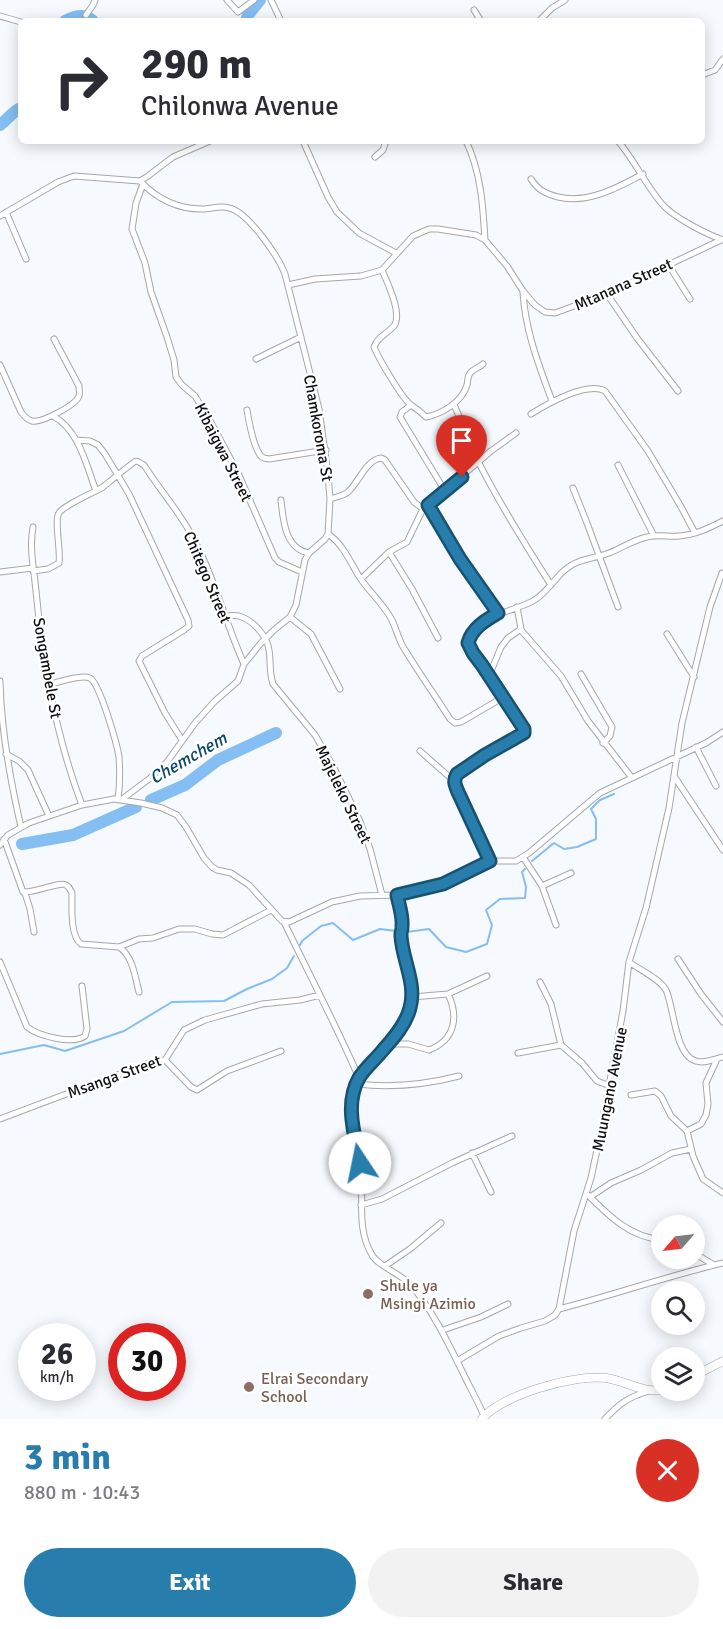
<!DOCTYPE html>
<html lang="en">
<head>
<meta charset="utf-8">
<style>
	body { margin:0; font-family:Signika,sans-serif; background:#f2f2f3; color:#2b2b33; height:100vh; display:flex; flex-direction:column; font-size:22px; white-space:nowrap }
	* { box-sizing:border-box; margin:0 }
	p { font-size:20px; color:#7c7c81 }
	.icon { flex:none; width:33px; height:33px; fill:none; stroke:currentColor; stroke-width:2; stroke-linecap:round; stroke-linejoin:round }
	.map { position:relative; height:1419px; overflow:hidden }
	.side { display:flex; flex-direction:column; background:#fff; flex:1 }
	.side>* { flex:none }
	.banner { position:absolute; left:18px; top:18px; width:687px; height:126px; border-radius:9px; box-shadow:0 3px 15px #0003; background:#fff; color:#2b2b33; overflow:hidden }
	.needle { width:39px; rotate:242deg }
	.buttons { position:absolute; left:651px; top:1215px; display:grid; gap:12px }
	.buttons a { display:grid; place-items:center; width:54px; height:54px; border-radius:50%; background:#fff; box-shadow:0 3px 15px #0003; font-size:30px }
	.speed { position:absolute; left:18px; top:1323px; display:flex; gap:12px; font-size:30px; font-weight:700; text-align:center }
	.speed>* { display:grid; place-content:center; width:78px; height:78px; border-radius:50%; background:#fff; box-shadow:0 3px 15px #0003; line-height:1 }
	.speed small { font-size:15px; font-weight:400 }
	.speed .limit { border:9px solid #d22; background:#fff; color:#111 }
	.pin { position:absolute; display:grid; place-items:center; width:51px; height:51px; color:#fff; margin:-62px -26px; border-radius:50% 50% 50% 0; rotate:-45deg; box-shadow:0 0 6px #0007 }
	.pin .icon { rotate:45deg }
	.me { position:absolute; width:66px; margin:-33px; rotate:349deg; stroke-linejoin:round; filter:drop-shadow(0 0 4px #0008) }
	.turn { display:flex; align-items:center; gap:21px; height:126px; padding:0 24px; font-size:27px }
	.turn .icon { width:78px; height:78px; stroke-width:2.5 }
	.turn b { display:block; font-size:42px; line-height:51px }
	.round { display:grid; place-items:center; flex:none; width:63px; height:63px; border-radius:32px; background:#f2f2f3 }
	.head { display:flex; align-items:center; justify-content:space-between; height:102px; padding:0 24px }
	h1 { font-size:36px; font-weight:700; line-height:45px; color:#277dac }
	.action { display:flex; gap:12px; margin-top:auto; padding:12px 24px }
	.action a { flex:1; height:69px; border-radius:36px; background:#277dac; color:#fff; font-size:24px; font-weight:700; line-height:69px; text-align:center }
	.action a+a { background:#f2f2f3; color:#2b2b33 }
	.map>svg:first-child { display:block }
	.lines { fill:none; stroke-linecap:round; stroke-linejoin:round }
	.stream { stroke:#84bef3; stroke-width:2 }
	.river { stroke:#84bef3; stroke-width:12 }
	.street-casing { stroke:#a5a7ab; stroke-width:7 }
	.secondary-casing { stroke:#a5a7ab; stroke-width:9 }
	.street { stroke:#fff; stroke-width:5 }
	.secondary { stroke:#fff; stroke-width:8 }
	.route-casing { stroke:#195170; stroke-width:15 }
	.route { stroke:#277dac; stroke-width:10 }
	.education-dot { fill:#8d6e63; stroke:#fff; stroke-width:2 }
	.labels { text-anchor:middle; stroke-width:5; stroke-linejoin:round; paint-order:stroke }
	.street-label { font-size:16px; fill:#0e0f10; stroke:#fff }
	.education-label { font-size:16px; fill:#785e54; stroke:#fff; text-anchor:start }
	.water-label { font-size:18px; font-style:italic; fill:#0c456f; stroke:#fff }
</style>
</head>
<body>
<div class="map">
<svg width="723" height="1419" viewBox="0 0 723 1419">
	<rect width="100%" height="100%" fill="#f6f9fd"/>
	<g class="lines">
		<path class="stream" d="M532 861 554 843 564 849 577 847 596 839V819L591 809 600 800 614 794
			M407 932 429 929 446 947 466 952 487 944 492 925 486 910 500 899 525 898 526 887 522 872 525 869
			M300 945 302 941 321 926 333 923 353 940 380 929 396 931
			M0 1054 44 1045 65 1051 124 1031 172 1002 224 1001 247 989 272 979 287 968 294 956"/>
		<path class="river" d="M65 21C74 16 85 13 93 21
			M246 21 248 15 260 0
			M0 125C7 120 14 110 21 108
			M151 800 185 785 218 760 276 733
			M22 844 73 835 136 807"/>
		<defs>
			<path id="street" d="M227 0 238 12 254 0
				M271 0 281 21
				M474 10 481 21
				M86 15 93 5 95 0
				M0 16 21 22
				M539 21 552 8 565 0
				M702 75 715 70 723 59
				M303 141 328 197 337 212 359 233 396 253
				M466 141C481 172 483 206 485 240
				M618 141C635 161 645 184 662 204 673 217 706 234 723 240
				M375 157 383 150 386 141
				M531 179C538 190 546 194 558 197 588 204 617 188 643 174
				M143 184 136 203 132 229 145 263 151 292 167 337 174 360 176 377 182 385 195 396 208 417 238 473 275 558 279 562 302 572
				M6 212 26 259
				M0 216 58 182 74 176 140 181 148 176 173 157 210 141
				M668 264 690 299
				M382 270C387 282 403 314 394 326 387 334 378 336 374 347 379 359 401 397 411 405 417 409 421 412 426 417 442 414 462 402 467 385 468 381 467 376 471 372 474 369 480 367 483 364
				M288 285 315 279 361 276 382 270 413 236 429 229H438L476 235 485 240 507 266 523 291 535 305 545 312 555 313 607 294 721 240
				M523 292C525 330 539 366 552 401
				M607 294 637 338 678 391
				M256 359 301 337
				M0 365 21 412C24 416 27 420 32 421 42 423 76 405 79 396 80 393 79 389 79 386L54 339
				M411 405 402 412 400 417 445 491
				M454 405C463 424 470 445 480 465 501 506 526 546 551 585
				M247 410C249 422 253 445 260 455 263 459 264 458 269 459L326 450
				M531 414C547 404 587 381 605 391L648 451 680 505 695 533
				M53 416C79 430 86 464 96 491
				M76 440 90 441 98 445 105 454 129 494 188 620 189 626 184 630 142 656 139 661 165 713 182 740
				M618 465 654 536
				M573 488 587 523 618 607
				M330 499C336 497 343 496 348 492 359 482 366 460 381 458L385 460 414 502 423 509 491 451 516 433
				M281 500C283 520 285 549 309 553
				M428 505 460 559 498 613
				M33 527C29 549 34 569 36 591 43 664 56 737 82 805
				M328 534C344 545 350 562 360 578 369 591 381 602 389 615 395 624 397 635 402 645 417 670 434 694 450 719L455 723 461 722 502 698
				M389 552 412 589 438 638
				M33 571 48 569 59 563C61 551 54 520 59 513 64 505 93 493 103 487 108 483 133 462 136 461 139 461 141 464 144 465 159 489 178 510 191 534 214 575 225 622 244 664
				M0 572 33 568
				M361 579 389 552 407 542 423 509
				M224 616C229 616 234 615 239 616 253 620 267 636 269 650 271 662 269 673 273 684L315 735 334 768 359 819 370 849 382 895
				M290 617 311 634 340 689
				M520 629 561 676 588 721 632 778
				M667 634 694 677
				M581 674 612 727 610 736 603 743
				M489 676 501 647 508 638 521 629 517 607
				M0 681C1 731 10 779 21 827
				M48 685C58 682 82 674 90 678 100 684 117 744 119 757 120 771 120 785 118 799
				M696 747 716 786
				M420 751 454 781
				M6 754 19 761 28 770 49 816
				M674 776 723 850
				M121 800 149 779 167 762 195 723 215 701 238 681 244 664 261 643 274 630 290 617 296 605 305 560 309 553 325 539 328 534 330 499 328 474 319 409 285 274C278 256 248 212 229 208 220 205 211 209 202 209 177 209 156 198 140 181
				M4 839 23 892C35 893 60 881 66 885 70 887 70 890 72 893 72 907 70 936 81 944L119 947 139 939 153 938 179 929H195L212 934 223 935 271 910
				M0 845 8 835 29 823 82 805 114 799 141 803 162 808 177 815 186 827 204 858 212 867 217 870 231 873 249 885 282 921 289 922 332 902 360 896 397 895 420 891 443 884 490 861H516L529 853 600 793 706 743 723 732
				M523 857 542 886 556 925
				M490 861 458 792C455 785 453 781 457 774L485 755 524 733V729L470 648 468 641C479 614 510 613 533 601 551 591 558 569 578 562 588 558 599 557 609 553 622 548 633 540 647 537 657 534 669 537 679 536 695 535 709 528 723 521
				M542 886 571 873
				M25 893 30 909 34 932
				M397 895C399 905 403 916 402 926 402 935 401 927 401 935 402 962 419 989 407 1016 393 1049 353 1068 352 1107 351 1128 358 1149 361 1170 364 1199 356 1228 372 1255 378 1266 401 1274 411 1285 433 1311 447 1341 462 1371 469 1386 478 1401 484 1416
				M284 922C309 974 336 1025 359 1078
				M119 947C133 956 135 977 139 992
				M678 959 701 994 723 1022
				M0 962 27 1027C39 1036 72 1045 85 1036L87 1029 82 986
				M629 962C640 970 660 979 666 990 674 1007 675 1056 696 1061 704 1064 715 1059 723 1057
				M540 982 551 1004 561 1045
				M412 997 448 994 487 976
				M389 1044H408L429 1050C455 1040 459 1017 448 994
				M518 1053 561 1045 582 1063 597 1081 610 1086
				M165 1060 184 1030 205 1020 262 1004 300 1000 320 995
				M165 1060 191 1087 197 1090 227 1071 281 1051
				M357 1084C392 1088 424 1085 459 1076
				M631 1095 655 1091 661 1096 671 1116 687 1131 693 1156 703 1179 723 1193
				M0 1119 154 1061 165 1060
				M687 1131 701 1124 706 1115 708 1104 706 1083 717 1059
				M472 1153 491 1192
				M588 1195C610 1217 630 1237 662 1240
				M590 1197 611 1183 641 1170 672 1153 691 1149
				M361 1205 382 1199 452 1163 512 1136
				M694 1253 714 1265
				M385 1266 410 1249 441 1223
				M559 1309C614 1295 667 1276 723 1263
				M443 1330 481 1317 508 1304
				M457 1361 499 1336 521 1328 545 1321 555 1315 559 1309 574 1231 591 1178 597 1150 623 1011 629 962 646 908 669 808 682 723 710 607 722 573
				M605 1419C619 1404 628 1397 649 1391"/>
			<path id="secondary" d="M694 1376 723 1361
				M482 1419C501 1395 575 1374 606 1378 625 1381 643 1393 663 1390"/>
		</defs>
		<use href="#street" class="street-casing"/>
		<use href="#secondary" class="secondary-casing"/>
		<use href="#street" class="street"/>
		<use href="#secondary" class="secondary"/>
	</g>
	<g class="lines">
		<defs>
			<path id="route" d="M360 1163C355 1136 344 1104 359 1078 365 1068 376 1059 383 1050 394 1038 406 1024 410 1008 417 984 402 959 401 936 401 927 402 935 402 926 403 916 399 905 397 895L443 884 490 861 458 792C455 785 453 781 457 774L485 755 524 733V729L482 665 473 653 468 643C472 628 486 620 498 613L460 559 428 505 462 477"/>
		</defs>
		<use href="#route" class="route-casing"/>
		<use href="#route" class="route"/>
	</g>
	<g class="education-dot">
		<circle cx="368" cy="1294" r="6"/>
		<circle cx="249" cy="1387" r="6"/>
	</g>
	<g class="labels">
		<g class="street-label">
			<text transform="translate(623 284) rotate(-24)" y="6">Mtanana Street</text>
			<text transform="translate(319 428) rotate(80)" y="6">Chamkoroma St</text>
			<text transform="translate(224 452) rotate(63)" y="6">Kibaigwa Street</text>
			<text transform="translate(208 577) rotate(67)" y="6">Chitego Street</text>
			<text transform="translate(48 668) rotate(80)" y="6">Songambele St</text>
			<text transform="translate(344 794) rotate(64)" y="6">Majeleko Street</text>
			<text transform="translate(114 1076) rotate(-20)" y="6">Msanga Street</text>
			<text transform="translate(609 1089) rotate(-79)" y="6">Muungano Avenue</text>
		</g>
		<g class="education-label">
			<text x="380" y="1291">Shule ya<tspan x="380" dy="18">Msingi Azimio</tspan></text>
			<text x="261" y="1384">Elrai Secondary<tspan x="261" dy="18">School</tspan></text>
		</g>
		<g class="water-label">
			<text transform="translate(188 758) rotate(-30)" y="6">Chemchem</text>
		</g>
	</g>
</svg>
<div class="buttons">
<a><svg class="needle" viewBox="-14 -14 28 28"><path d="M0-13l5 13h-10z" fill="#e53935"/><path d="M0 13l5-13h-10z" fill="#7c7c81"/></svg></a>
<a><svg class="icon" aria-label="search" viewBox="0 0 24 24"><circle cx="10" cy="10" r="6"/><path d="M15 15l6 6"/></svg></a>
<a><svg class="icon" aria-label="layers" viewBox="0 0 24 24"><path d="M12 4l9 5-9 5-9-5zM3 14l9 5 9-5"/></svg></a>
</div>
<div class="speed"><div>26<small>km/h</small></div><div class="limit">30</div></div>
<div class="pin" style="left:462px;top:477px;background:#d93025"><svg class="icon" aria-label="arrive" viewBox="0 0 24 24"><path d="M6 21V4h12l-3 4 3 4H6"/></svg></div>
<svg class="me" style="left:360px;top:1163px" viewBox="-20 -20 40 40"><circle r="19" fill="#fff"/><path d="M0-13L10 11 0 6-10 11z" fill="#277dac"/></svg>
<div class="banner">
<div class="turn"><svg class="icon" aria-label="right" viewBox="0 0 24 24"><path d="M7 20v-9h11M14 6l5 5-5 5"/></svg><div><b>290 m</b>Chilonwa Avenue</div></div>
</div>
</div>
<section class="side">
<div class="head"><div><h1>3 min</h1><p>880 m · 10:43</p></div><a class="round" style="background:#d93025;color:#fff"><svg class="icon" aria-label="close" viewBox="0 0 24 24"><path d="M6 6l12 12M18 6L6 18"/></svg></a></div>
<div class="action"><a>Exit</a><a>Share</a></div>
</section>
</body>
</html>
